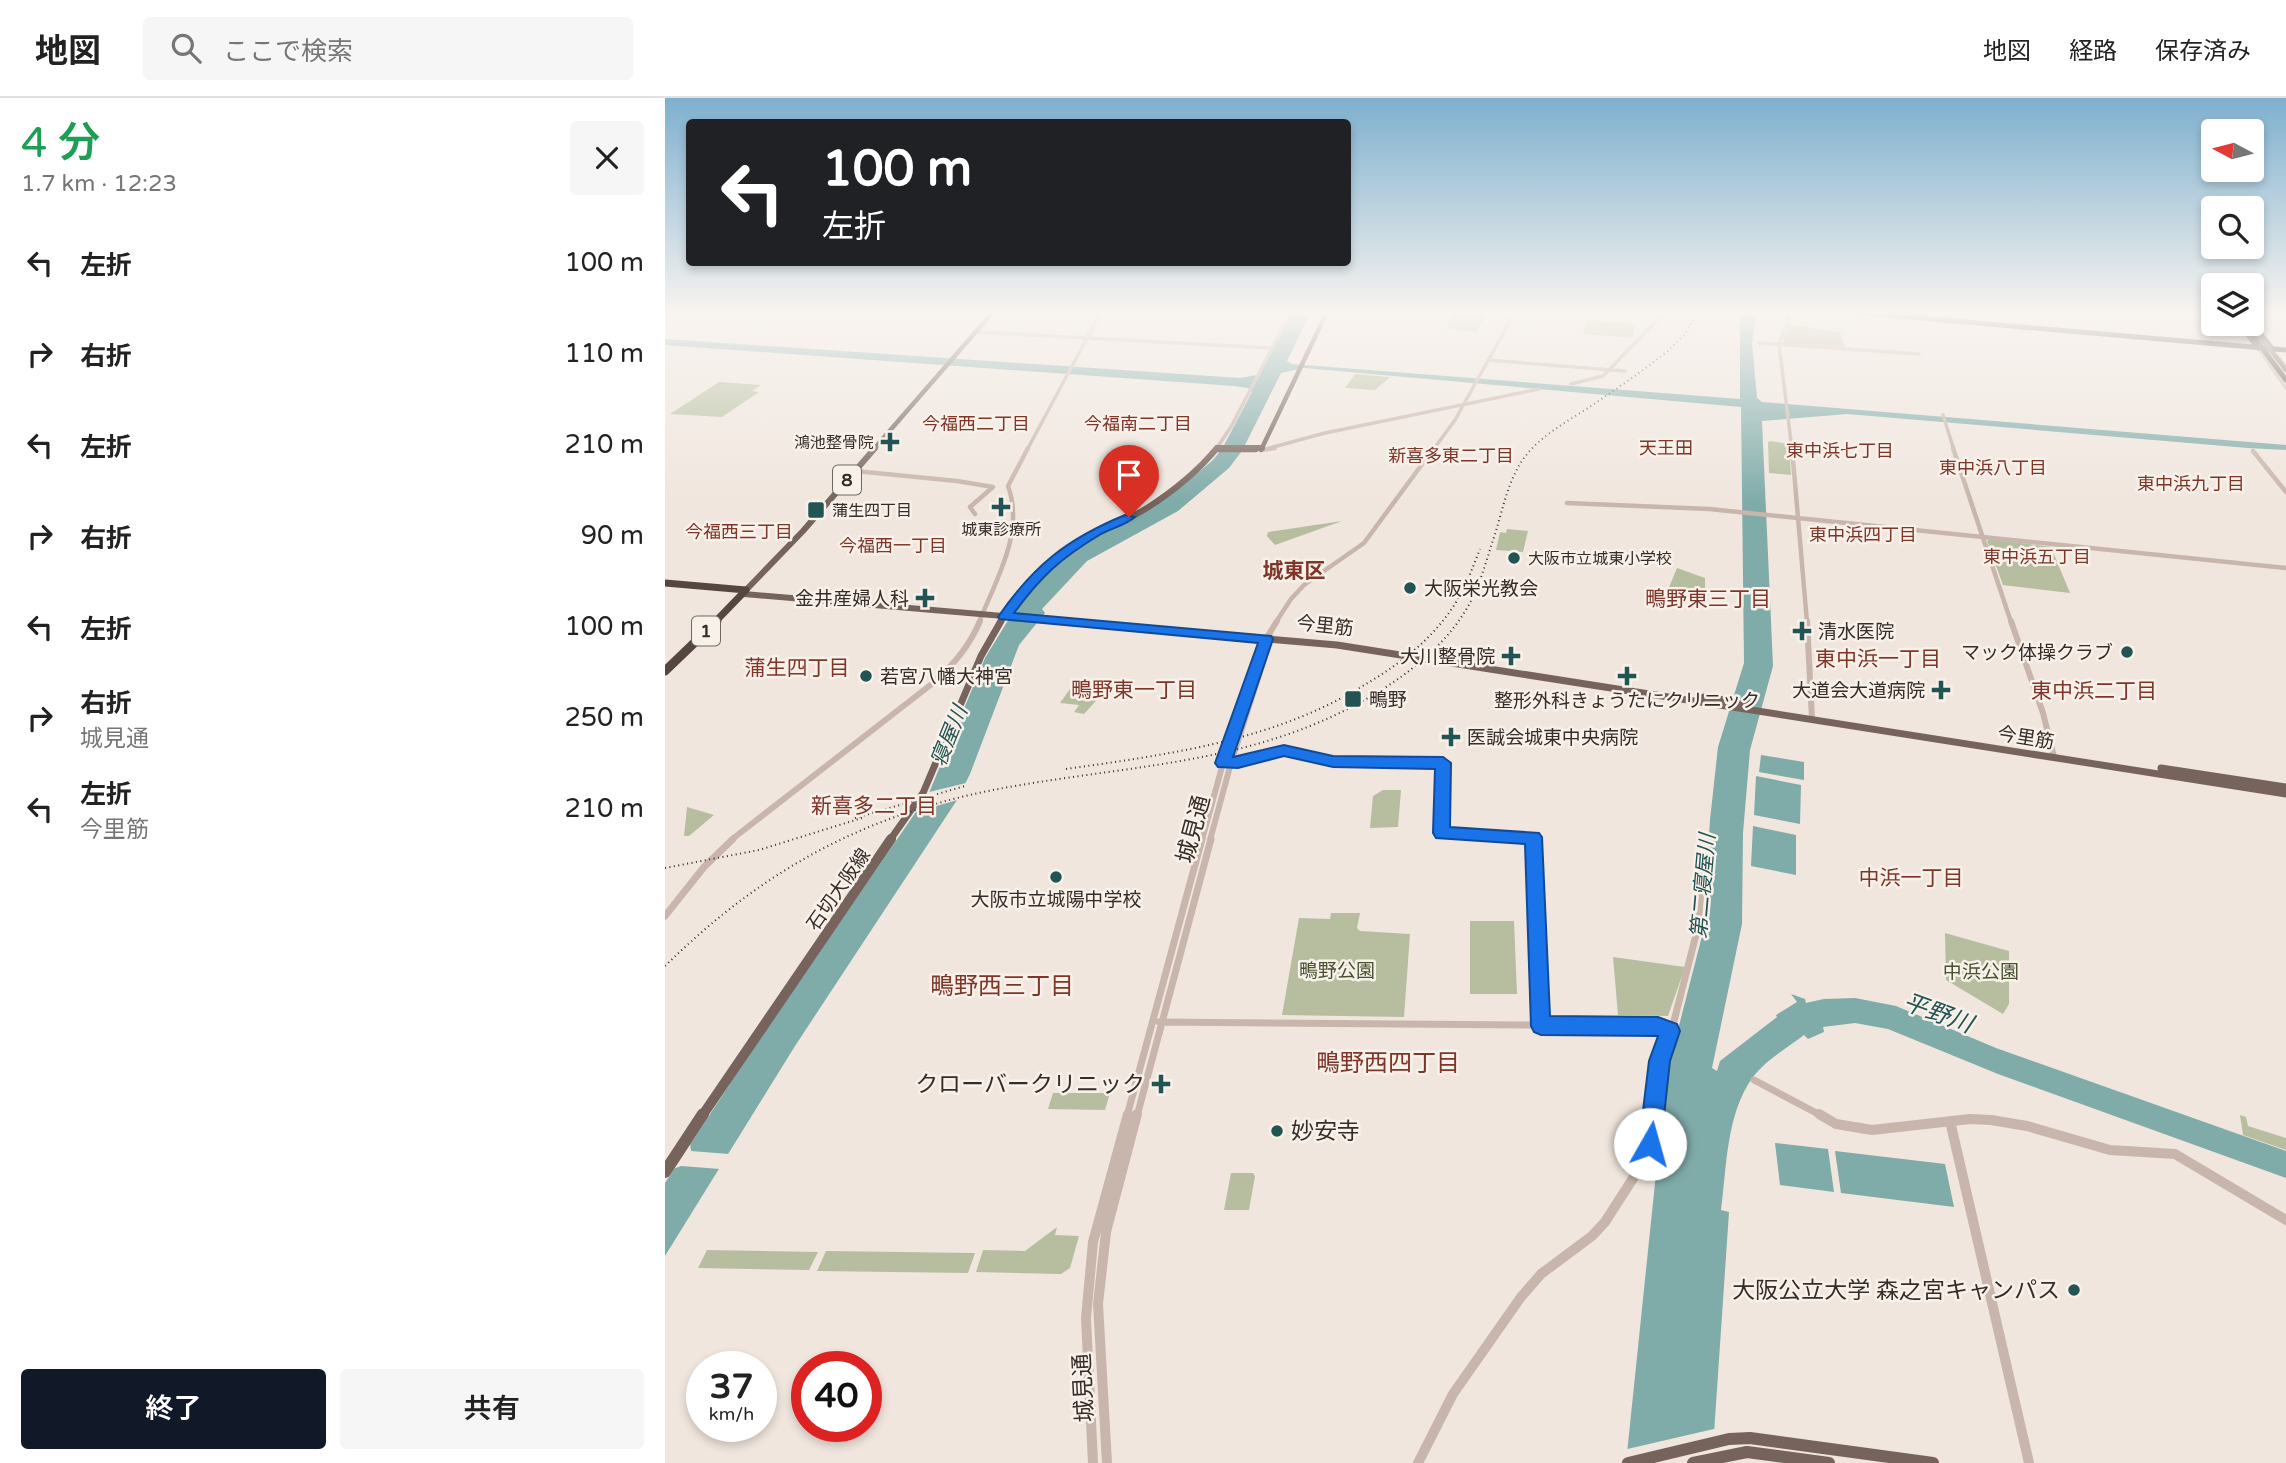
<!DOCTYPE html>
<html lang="ja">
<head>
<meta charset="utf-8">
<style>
	body { margin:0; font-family:"Varela Round","Noto Sans JP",sans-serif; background:#f6f6f6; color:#222; height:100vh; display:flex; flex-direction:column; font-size:26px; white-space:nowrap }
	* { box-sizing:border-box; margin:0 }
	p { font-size:23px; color:#767676 }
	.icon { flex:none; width:38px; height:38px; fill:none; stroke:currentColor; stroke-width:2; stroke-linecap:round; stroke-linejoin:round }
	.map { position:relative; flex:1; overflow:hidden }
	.drawer { display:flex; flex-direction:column; background:#fff; width:665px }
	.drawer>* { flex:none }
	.top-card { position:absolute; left:21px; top:21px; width:665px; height:147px; border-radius:7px; box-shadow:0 4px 10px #0003; background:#202124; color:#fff; overflow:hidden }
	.needle { width:46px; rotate:277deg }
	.fabs { position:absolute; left:1536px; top:21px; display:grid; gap:14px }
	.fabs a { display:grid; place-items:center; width:63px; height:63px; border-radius:7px; background:#fff; box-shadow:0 4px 10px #0003; font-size:35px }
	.speed { position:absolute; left:21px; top:1253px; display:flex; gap:14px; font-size:35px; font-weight:700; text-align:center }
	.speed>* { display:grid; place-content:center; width:91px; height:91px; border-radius:50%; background:#fff; box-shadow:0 4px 10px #0003; line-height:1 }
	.speed small { font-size:18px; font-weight:400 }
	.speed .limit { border:10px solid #d22; background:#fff; color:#111 }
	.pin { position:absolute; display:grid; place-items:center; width:60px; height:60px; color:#fff; margin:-72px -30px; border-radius:50% 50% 50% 0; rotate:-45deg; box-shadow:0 0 7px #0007 }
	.pin .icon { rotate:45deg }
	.me { position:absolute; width:77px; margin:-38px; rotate:7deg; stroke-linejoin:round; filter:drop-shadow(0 0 5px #0008) }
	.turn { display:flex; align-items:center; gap:24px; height:147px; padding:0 21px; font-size:32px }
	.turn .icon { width:91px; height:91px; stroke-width:2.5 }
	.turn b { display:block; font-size:49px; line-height:60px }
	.round { display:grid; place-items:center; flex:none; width:74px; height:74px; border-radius:7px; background:#f6f6f6 }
	.head { display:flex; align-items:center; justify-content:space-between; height:119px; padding:0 21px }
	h1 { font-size:42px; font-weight:600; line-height:52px; color:#1e9e55 }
	.action { display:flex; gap:14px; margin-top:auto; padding:14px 21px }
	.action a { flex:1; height:80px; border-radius:7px; background:#111827; color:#fff; font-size:28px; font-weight:600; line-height:80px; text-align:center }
	.action a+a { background:#f6f6f6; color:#222 }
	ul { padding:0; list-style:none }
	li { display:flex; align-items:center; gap:21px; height:91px; padding:0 21px }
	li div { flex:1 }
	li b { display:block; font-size:26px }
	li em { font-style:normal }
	header { display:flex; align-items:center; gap:42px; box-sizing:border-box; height:98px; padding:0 35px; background:#fff; border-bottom:2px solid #e0e0e0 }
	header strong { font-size:33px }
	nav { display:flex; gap:38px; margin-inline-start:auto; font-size:24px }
	.search { width:490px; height:63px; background:#f6f6f6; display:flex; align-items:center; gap:18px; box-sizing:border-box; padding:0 24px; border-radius:7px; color:#767676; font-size:26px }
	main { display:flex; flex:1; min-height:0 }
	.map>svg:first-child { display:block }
	.green { fill:#b6be9f }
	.water { fill:#7faba9 }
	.pier { fill:#f0e6de }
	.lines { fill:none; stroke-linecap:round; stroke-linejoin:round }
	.minor-far4 { stroke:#c8b5ab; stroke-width:3.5 }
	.minor-far3 { stroke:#c8b5ab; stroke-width:4.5 }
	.minor-far2 { stroke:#c8b5ab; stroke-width:6 }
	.minor-far1 { stroke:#c8b5ab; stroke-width:7 }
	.minor { stroke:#c8b5ab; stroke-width:10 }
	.major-far4 { stroke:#76635c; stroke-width:4.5 }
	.major-far3 { stroke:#76635c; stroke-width:6 }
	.major-far2 { stroke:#76635c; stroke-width:7 }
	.major-far1 { stroke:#76635c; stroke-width:10 }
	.major { stroke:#76635c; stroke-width:12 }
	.highway-far2 { stroke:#564641; stroke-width:5 }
	.highway-far1 { stroke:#564641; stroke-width:7 }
	.highway { stroke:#564641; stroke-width:9 }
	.rail { stroke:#362c29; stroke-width:2; stroke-dasharray:1 3.5; stroke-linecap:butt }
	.major-bridge { stroke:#76635c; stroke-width:4.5 }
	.highway-bridge { stroke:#564641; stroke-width:5 }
	.route { fill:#1a73e8; stroke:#114b97; stroke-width:2 }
	.poi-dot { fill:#225453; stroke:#f8f1ea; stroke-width:2.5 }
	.labels { text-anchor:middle; stroke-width:5; stroke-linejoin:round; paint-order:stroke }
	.far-poi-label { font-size:16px; fill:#362c29; stroke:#f8f1ea; text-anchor:start }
	.far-neighbourhood-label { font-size:18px; fill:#7e3629; stroke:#f8f1ea }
	.shield { fill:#f8f1ea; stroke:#706763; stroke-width:2 }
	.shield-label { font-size:18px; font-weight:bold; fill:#362c29 }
	.poi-label { font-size:19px; fill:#362c29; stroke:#f8f1ea; text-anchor:start }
	.street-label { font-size:19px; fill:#362c29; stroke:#f8f1ea }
	.park-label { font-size:19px; fill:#48522f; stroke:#f8f1ea }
	.far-district-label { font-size:21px; font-weight:bold; fill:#7e3629; stroke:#f8f1ea }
	.neighbourhood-label { font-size:21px; fill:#7e3629; stroke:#f8f1ea }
	.water-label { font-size:21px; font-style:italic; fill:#225453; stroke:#f8f1ea }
	.near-street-label { font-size:23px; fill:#362c29; stroke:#f8f1ea }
	.near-poi-label { font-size:23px; fill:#362c29; stroke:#f8f1ea; text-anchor:end }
	.near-neighbourhood-label { font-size:24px; fill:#7e3629; stroke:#f8f1ea }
	.near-water-label { font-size:24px; font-style:italic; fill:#225453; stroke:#f8f1ea }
</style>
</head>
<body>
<header>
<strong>地図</strong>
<div class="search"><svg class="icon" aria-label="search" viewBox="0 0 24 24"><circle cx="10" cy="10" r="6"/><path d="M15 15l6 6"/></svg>ここで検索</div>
<nav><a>地図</a><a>経路</a><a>保存済み</a></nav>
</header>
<main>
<section class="drawer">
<div class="head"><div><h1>4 分</h1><p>1.7 km · 12:23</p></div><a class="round"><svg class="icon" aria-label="close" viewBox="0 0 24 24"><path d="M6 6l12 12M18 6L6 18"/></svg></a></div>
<ul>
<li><svg class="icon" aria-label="left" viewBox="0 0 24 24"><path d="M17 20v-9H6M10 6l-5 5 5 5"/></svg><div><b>左折</b></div><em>100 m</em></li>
<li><svg class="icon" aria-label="right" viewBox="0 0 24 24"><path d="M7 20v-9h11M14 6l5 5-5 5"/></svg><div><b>右折</b></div><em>110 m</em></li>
<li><svg class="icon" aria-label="left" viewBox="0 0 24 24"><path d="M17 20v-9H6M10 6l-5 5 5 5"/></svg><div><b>左折</b></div><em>210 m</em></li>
<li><svg class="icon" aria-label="right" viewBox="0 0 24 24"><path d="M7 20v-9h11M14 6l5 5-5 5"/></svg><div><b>右折</b></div><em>90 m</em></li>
<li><svg class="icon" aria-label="left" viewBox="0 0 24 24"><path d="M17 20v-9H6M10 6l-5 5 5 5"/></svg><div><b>左折</b></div><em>100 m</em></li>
<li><svg class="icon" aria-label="right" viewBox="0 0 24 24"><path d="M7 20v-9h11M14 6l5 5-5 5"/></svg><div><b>右折</b><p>城見通</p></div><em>250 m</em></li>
<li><svg class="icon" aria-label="left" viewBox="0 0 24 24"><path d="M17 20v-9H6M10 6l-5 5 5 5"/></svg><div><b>左折</b><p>今里筋</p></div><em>210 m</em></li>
</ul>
<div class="action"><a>終了</a><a>共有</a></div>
</section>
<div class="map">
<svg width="1621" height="1365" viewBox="0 0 1621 1365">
	<rect width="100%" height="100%" fill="#f0e6de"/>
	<path class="green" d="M789 214H824L811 234 781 231Z
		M922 222 970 226 968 240 918 236Z
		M1123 226 1175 234 1180 249 1118 245Z
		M690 276 723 279 724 280 710 292 680 290Z
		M54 284 96 287 87 293 94 294 57 319 5 316Z
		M1105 343 1124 346 1126 377 1104 375 1103 344Z
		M677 423 610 447 602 438 603 434Z
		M842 431 863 433 858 454 831 452 835 434 841 435Z
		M1325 441 1386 449 1405 495 1338 487 1322 443Z
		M1012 470 1040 480V504L1000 499Z
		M410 584 438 595 419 616 409 614 414 607 395 605Z
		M718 692H736L733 729 705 730 708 698Z
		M22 709 49 717 24 738H19Z
		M666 815H695L692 830 695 833 745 836 739 919 617 917 634 820 665 821Z
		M805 823H849L852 896H805Z
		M1280 835 1344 853V906L1338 916 1281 882Z
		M948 859 1020 869 1003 918 953 917Z
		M388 995H445L440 1012 383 1011Z
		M1575 1017 1581 1019 1583 1028 1621 1040V1052L1578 1037Z
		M566 1075H588L590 1078 584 1112H559Z
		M392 1129 390 1137 414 1138 405 1170 396 1176 311 1174 318 1152 360 1153Z
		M42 1152 153 1154 144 1172 33 1170Z
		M161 1153 310 1155 303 1175 152 1173Z"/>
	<path class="water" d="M628 214H646L622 263 627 266 1075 301V224L1077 214H1091L1087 245 1092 300 1097 304 1621 347V352L1583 350 1182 316 1097 323 1108 568 1085 652 1078 735 1077 826 1047 970 1052 973 1055 963 1112 919 1111 917 1132 904 1126 896 1140 901 1141 905 1159 901 1190 900 1231 908 1331 950 1621 1053V1080L1333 976 1223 931 1190 925 1158 929 1159 934 1143 941 1139 937C1122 950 1101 962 1088 979 1061 1016 1062 1068 1056 1112L1064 1114 1047 1365H961L1003 960 1006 959 1038 834 1045 722 1053 649 1079 565 1076 309 639 270 616 275 577 353 564 370 513 413 422 463 377 511 380 515 354 547 305 676 292 702 130 948 0 1158V1085L95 940 264 695 320 560 350 511 366 491 402 455 525 381 547 363 557 351 587 294 583 290 569 288 0 247V241L575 280 592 277Z
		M1096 657 1139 664V682L1094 674Z
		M1091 678 1136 687 1135 726 1089 717Z
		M1088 728 1131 737V777L1086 768Z
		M1110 1045 1163 1051 1169 1094 1115 1087Z
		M1170 1053 1280 1066 1289 1109 1176 1095Z"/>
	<path class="pier" d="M305 684 296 701 247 715 260 695Z
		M25 1045 26 1053 64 1056 55 1071 16 1068 8 1071Z
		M1053 1330 1051 1365H957L958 1352Z"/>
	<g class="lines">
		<path class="minor-far4" d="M404 214 434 216
			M1126 214 1114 246 1127 352
			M309 234 606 250
			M1094 245 1254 256
			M1606 249 1621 269
			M1593 250 1621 290
			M823 262 960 273
			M906 286 938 278 1000 214
			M1278 317 1289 352
			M552 350 567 327 626 214
			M362 352 436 214
			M597 352 660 335 874 291
			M768 352 790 322 850 214"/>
		<path class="minor-far3" d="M1127 350 1142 524
			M1288 350 1346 524
			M596 352 610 350
			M1588 353 1621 394
			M190 373 292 383 328 389 305 409 310 416
			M902 405 1044 411 1621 470
			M314 524C331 482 360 434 343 388L363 350
			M611 524 626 501 639 487 699 445 769 350"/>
		<path class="minor-far2" d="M1142 523 1147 621
			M1346 523 1378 615 1389 659
			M564 665 622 653 668 663 778 665 776 735 868 739V742
			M66 742 268 585C289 566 304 549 315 523
			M537 742 558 665 601 541 612 523
			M545 742 566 665 606 539"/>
		<path class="minor-far1" d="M868 741 876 927
			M0 818 39 769 68 741
			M494 924 990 928 1005 933
			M1089 982 1157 1018
			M462 1018 537 741
			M472 1018 546 741
			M988 1018 995 963 1009 923 1033 829 1038 766"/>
		<path class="minor" d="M1154 1016 1171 1026 1207 1032 1305 1021 1326 1022 1362 1028 1445 1052 1510 1056 1621 1122
			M1285 1023 1364 1365
			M428 1365 421 1220 428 1144 463 1016
			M442 1365 433 1206 441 1134 472 1016
			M753 1365 788 1296 856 1199 876 1176 927 1138 940 1124 983 1057 988 1016"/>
		<path class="major-far4" d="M208 352 328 214
			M551 352H591
			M596 352 662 214"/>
		<path class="major-far3" d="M553 350H597
			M81 492 138 433 210 350
			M79 496 409 524
			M335 524C353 500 372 474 396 455 422 435 455 427 482 410 507 394 533 373 552 350"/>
		<path class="major-far2" d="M389 523 672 547 1621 696
			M1039 599 1085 606
			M1496 670 1621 689
			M225 742 258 695 316 558 336 523"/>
		<path class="major-far1" d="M37 1018 226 741"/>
		<path class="major" d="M0 1074 38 1016
			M963 1365 1064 1341 1085 1340 1268 1365
			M1028 1365 1082 1354 1164 1365"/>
		<path class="highway-far2" d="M1187 214 1621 252
			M1587 225 1606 249
			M1575 226 1593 250"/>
		<path class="highway-far1" d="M0 485 81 492
			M50 524 81 492"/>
		<path class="highway" d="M0 573 52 523"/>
		<path class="rail" d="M401 671C506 656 609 643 701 586 735 566 766 542 788 509 800 491 807 471 815 451
			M190 720 300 688
			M0 770 94 752 200 719
			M0 868C102 768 208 712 350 688 470 667 584 665 694 605 738 581 784 547 807 501 817 480 823 457 830 436 838 411 843 382 859 360 875 338 900 325 923 310 950 292 978 273 1004 252L1020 236 1033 214"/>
		<path class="major-bridge" d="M1585 226 1621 272"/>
		<path class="highway-bridge" d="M1579 226 1621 282"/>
	</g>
	<linearGradient id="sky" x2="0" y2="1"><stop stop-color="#7eb0cf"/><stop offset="0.53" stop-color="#f8f4f0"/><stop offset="1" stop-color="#f8f4f0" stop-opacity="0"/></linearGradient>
	<rect width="1621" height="405" fill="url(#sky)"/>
	<path class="route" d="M460 417 470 419C461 427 447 430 436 436 396 460 377 477 349 515L606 538 608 541 568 659 619 647 668 658 778 659 786 665 785 729 874 735 877 739 885 918 993 919 1012 926 1015 933 1005 963 996 1046 992 1054 985 1057 977 1054 974 1046 984 963 993 938 876 937 869 934 866 928 860 746 771 740 768 735 770 671 668 669 619 658 573 670 553 669 550 665 593 545 335 521 333 519C369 467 402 441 460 417Z"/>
	<g class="poi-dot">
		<path d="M221.5 333.5h7v7h7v7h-7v7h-7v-7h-7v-7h7z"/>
		<path d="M332.5 398.5h7v7h7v7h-7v7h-7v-7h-7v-7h7z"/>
		<rect x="142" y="403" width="18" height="18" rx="3.5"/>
		<circle cx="849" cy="460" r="7"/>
		<circle cx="745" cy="490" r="7"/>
		<path d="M256.5 489.5h7v7h7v7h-7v7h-7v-7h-7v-7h7z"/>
		<path d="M1133.5 522.5h7v7h7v7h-7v7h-7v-7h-7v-7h7z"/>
		<circle cx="1462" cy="554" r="7"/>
		<path d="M842.5 547.5h7v7h7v7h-7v7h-7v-7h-7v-7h7z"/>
		<circle cx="201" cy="578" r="7"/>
		<path d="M958.5 567.5h7v7h7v7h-7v7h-7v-7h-7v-7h7z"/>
		<path d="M1272.5 581.5h7v7h7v7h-7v7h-7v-7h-7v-7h7z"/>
		<rect x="679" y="592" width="18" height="18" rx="3.5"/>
		<path d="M782.5 628.5h7v7h7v7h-7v7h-7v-7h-7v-7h7z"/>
		<circle cx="391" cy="779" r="7"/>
		<path d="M492.5 975.5h7v7h7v7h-7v7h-7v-7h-7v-7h7z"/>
		<circle cx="612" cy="1033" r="7"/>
		<circle cx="1409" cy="1192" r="7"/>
	</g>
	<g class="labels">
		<g class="far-poi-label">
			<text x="209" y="350" text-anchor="end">鴻池整骨院</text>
			<text x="167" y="418">蒲生四丁目</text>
			<text x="336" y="437" text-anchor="middle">城東診療所</text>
			<text x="863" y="466">大阪市立城東小学校</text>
		</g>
		<g class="far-neighbourhood-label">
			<text x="311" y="332">今福西二丁目</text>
			<text x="473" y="332">今福南二丁目</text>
			<text x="1001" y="356">天王田</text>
			<text x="1175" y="359">東中浜七丁目</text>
			<text x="786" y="364">新喜多東二丁目</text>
			<text x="1328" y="376">東中浜八丁目</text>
			<text x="1526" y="392">東中浜九丁目</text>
			<text x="74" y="440">今福西三丁目</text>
			<text x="1198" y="443">東中浜四丁目</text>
			<text x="228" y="454">今福西一丁目</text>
			<text x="1372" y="465">東中浜五丁目</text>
		</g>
		<g class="shield">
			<rect x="168" y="367.5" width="28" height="29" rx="5"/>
			<rect x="27" y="518.5" width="28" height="29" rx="5"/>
		</g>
		<g class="shield-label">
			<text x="182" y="388">8</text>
			<text x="41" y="539">1</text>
		</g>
		<g class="poi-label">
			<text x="759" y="497">大阪栄光教会</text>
			<text x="244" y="507" text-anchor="end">金井産婦人科</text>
			<text x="1153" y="540">清水医院</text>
			<text x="1448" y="561" text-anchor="end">マック体操クラブ</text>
			<text x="830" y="565" text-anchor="end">大川整骨院</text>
			<text x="215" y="585">若宮八幡大神宮</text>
			<text x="1260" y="599" text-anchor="end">大道会大道病院</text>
			<text x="704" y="608">鴫野</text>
			<text x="962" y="609" text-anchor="middle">整形外科きょうたにクリニック</text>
			<text x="802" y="646">医誠会城東中央病院</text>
			<text x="391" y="808" text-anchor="middle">大阪市立城陽中学校</text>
		</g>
		<g class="street-label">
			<text transform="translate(660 527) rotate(6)" y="7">今里筋</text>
			<text transform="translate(1361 639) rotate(9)" y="7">今里筋</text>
			<text transform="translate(173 791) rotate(-55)" y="7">石切大阪線</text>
		</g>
		<g class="park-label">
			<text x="672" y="879">鴫野公園</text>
			<text x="1316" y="880">中浜公園</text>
		</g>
		<g class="far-district-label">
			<text x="629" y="480">城東区</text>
		</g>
		<g class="neighbourhood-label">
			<text x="1043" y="508">鴫野東三丁目</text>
			<text x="1213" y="568">東中浜一丁目</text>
			<text x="132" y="577">蒲生四丁目</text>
			<text x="469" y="599">鴫野東一丁目</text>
			<text x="1429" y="600">東中浜二丁目</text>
			<text x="209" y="715">新喜多二丁目</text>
			<text x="1246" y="787">中浜一丁目</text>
		</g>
		<g class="water-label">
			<text transform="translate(284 638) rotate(-68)" y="7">寝屋川</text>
			<text transform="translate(1038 788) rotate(-85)" y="7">第二寝屋川</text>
		</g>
		<g class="near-street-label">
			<text transform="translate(528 731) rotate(-75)" y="8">城見通</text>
			<text transform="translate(418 1290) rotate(-93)" y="8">城見通</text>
		</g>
		<g class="near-poi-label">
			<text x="480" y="994">クローバークリニック</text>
			<text x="626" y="1041" text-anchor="start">妙安寺</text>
			<text x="1395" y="1200">大阪公立大学 森之宮キャンパス</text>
		</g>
		<g class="near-neighbourhood-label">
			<text x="337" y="896">鴫野西三丁目</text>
			<text x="723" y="973">鴫野西四丁目</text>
		</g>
		<g class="near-water-label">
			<text transform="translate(1273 915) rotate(20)" y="8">平野川</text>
		</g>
	</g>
</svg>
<div class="fabs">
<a><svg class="needle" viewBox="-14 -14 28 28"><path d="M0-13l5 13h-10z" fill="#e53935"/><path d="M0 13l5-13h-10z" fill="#767676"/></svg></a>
<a><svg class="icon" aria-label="search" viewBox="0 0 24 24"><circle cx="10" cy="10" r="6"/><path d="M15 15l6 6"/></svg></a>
<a><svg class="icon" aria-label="layers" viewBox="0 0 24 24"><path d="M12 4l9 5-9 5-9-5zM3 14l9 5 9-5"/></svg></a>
</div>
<div class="speed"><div>37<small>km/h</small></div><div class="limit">40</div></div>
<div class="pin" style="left:464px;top:419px;background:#d93025"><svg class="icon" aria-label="arrive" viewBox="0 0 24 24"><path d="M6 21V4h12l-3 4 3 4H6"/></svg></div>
<svg class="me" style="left:985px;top:1046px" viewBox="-20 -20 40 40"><circle r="19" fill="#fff"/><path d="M0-13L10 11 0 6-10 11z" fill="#1a73e8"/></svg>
<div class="top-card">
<div class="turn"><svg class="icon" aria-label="left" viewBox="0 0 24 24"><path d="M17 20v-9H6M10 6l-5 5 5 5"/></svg><div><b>100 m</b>左折</div></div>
</div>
</div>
</main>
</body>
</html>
